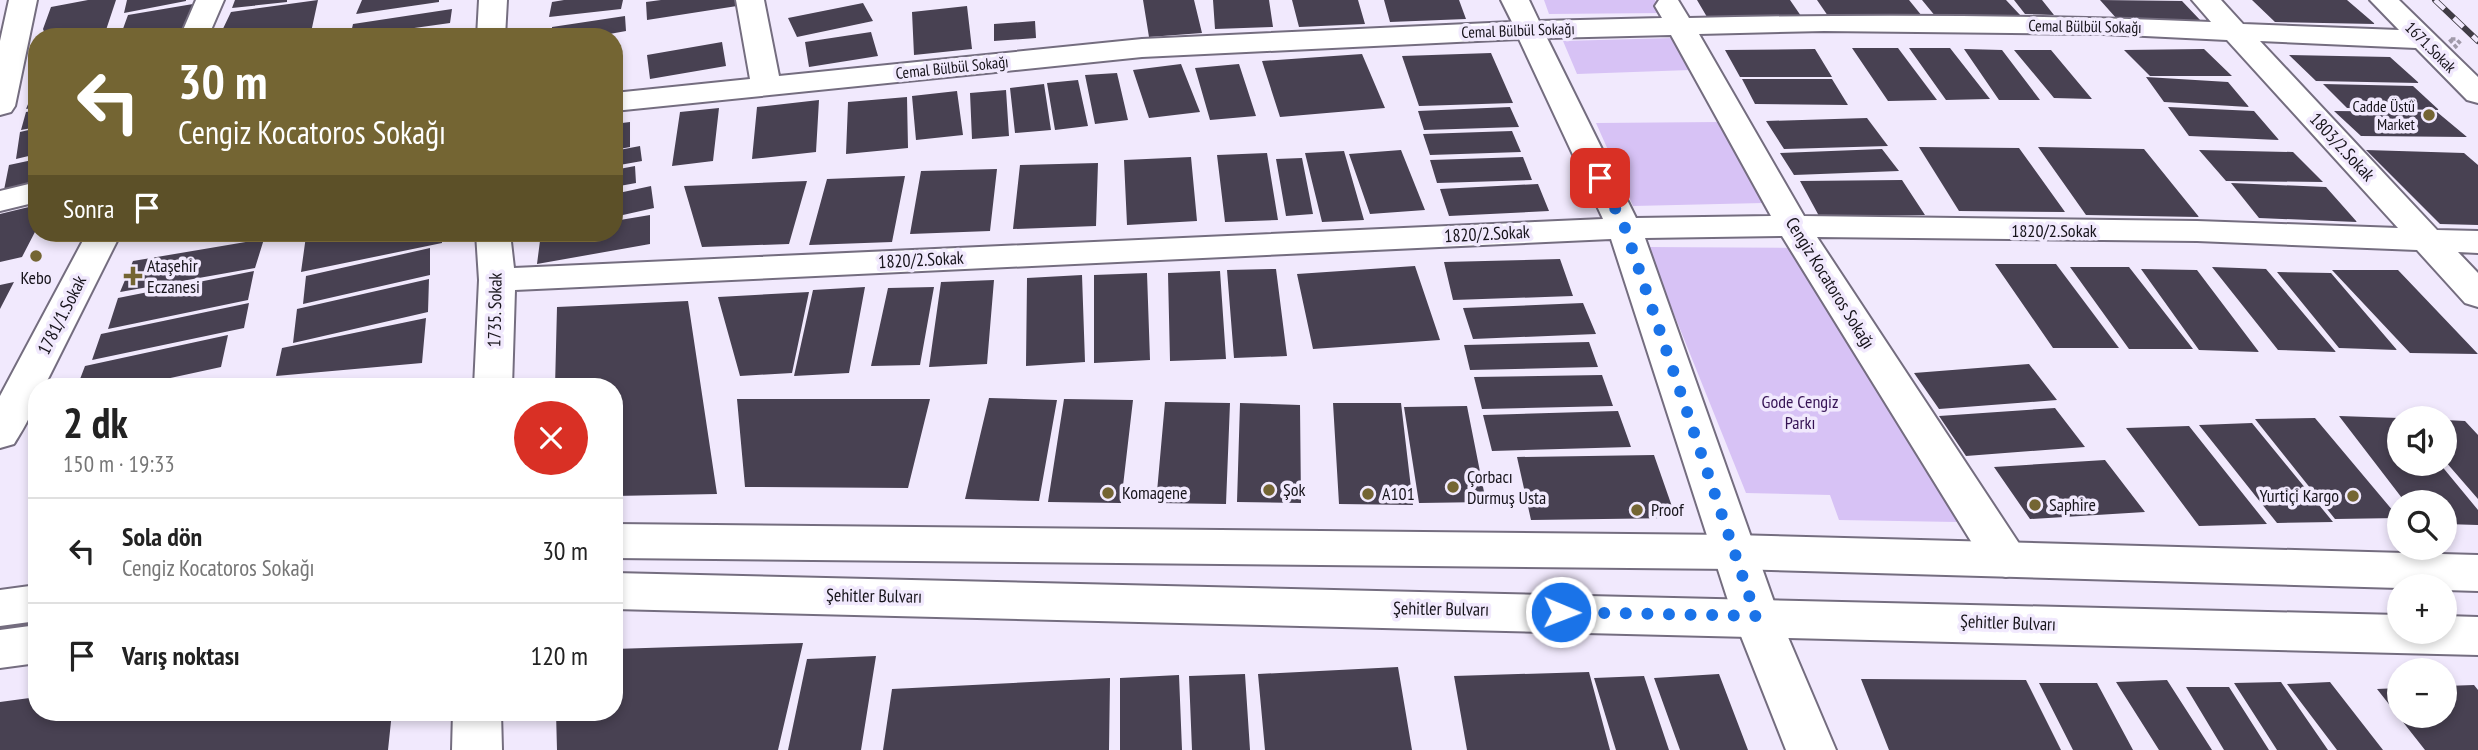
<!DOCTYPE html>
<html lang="tr">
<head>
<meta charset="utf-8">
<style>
	body { margin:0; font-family:"PT Sans Narrow",sans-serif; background:#f6f6f6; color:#222; height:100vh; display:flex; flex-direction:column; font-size:26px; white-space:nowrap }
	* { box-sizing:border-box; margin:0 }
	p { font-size:23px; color:#767676 }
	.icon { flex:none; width:38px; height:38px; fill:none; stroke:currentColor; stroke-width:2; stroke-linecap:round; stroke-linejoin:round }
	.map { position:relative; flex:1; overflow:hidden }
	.details { position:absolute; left:28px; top:378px; width:595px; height:343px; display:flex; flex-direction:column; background:#fff; border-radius:28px; box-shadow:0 4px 10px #0003 }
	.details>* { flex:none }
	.hud { position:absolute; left:28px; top:28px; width:595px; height:214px; border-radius:28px; box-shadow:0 4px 10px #0003; background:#746533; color:#fff; overflow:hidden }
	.controls { position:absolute; left:2387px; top:406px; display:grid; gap:14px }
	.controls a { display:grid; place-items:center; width:70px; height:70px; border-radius:50%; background:#fff; box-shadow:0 4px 10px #0003; font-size:35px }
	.pin { position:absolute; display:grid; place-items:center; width:60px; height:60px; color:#fff; margin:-30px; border-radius:14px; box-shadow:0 4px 10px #0006 }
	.me { position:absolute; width:77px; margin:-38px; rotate:91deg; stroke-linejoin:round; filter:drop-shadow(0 0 5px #0008) }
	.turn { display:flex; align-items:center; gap:24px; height:147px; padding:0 35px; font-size:32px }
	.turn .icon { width:91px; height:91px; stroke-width:2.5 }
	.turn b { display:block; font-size:49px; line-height:60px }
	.then { display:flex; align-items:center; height:66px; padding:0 35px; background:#0003; gap:14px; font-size:26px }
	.round { display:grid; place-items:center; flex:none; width:74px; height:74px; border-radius:37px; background:#f6f6f6 }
	.overview { display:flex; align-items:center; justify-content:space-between; height:119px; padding:0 35px }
	h1 { font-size:42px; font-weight:700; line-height:52px }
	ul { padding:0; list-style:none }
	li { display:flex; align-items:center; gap:21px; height:105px; padding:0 35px; border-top:2px solid #e0e0e0 }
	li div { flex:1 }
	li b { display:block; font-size:26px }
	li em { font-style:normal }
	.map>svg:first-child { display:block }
	.green { fill:#d7c2f5 }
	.building { fill:#484152 }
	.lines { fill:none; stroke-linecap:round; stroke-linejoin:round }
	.street-casing { stroke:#746d7f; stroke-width:4 }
	.secondary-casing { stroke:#746d7f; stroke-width:4 }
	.street { fill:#fff; fill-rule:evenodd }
	.secondary { fill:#fff; fill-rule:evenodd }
	.rail-casing { stroke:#403c45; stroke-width:6 }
	.rail { stroke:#f1e9fd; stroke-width:4.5; stroke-dasharray:13; stroke-linecap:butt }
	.path-bridge { stroke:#a099a9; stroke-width:3.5; stroke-dasharray:4.5 2.5; stroke-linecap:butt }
	.route { stroke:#1a73e8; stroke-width:12; stroke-dasharray:0 21.6 }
	.poi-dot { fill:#746533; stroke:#f1e9fd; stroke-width:2.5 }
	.labels { text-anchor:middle; stroke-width:7; stroke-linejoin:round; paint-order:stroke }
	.far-street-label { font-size:16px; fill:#17141b; stroke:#f1e9fd }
	.far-poi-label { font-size:16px; fill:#17141b; stroke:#f1e9fd; text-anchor:end }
	.street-label { font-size:18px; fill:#17141b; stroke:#f1e9fd }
	.poi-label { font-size:18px; fill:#17141b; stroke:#f1e9fd; text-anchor:start }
	.park-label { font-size:18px; fill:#361455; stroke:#f1e9fd }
</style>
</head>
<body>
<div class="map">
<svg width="2478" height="750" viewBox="0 0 2478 750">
	<rect width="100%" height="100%" fill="#f1e9fd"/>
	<path class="green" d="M1544 0H1655L1662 13 1549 14Z
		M1672 38 1690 70 1577 74 1563 41Z
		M1719 122 1763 203 1633 206 1596 123Z
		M1647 247 1800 248 1957 522 1839 520 1830 495 1746 493Z"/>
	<path class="building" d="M88 0H116L106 30 81 34 80 37H46L43 29 51 7Z
		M127 0H186V1L124 13Z
		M235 0H287V2L232 8Z
		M318 0 310 37H219L231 12Z
		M362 0H439V2L356 14Z
		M564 0H623L621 9 549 17 552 2Z
		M661 0H736L737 6 647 20 646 2Z
		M1143 0H1194L1202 33 1149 37Z
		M1213 0H1269L1273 27 1215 29Z
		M1292 0H1358L1365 24 1299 27Z
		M1384 0H1459L1466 19 1390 22Z
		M1697 0H1790L1801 16 1707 17Z
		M1817 0H1909L1922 16H1828Z
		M1922 0H2006L2021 16 1936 17Z
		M2014 0H2042L2054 15 2025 14Z
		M2100 0 2182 1 2201 21 2117 19Z
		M2252 0H2347L2375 24 2275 22Z
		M863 3 873 21 797 37 788 18Z
		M193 4 186 30 175 33 174 37H120L128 15Z
		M967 6 972 49 914 55 912 12Z
		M452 9 450 23 350 37 353 24Z
		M625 16 626 31 593 37H552V27Z
		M1035 21 1036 38 994 41V24Z
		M871 32 878 56 809 67 805 42Z
		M722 42 726 66 650 79 647 55Z
		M1852 48H1898L1937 100 1888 101Z
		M1909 48H1950L1990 99 1946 100Z
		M1815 49 1832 77H1740L1725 50Z
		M1964 49 2002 50 2040 100H1999Z
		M2204 49 2232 76H2150L2124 50Z
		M2014 50H2051L2092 99 2054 98Z
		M1491 53 1513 103 1419 106 1402 56Z
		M1362 54 1385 108 1280 117 1262 61Z
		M2289 55 2390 57 2419 83 2316 81Z
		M1181 64 1200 112 1149 118 1133 70Z
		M1239 64 1256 116 1210 120 1195 68Z
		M1117 73 1128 120 1095 124 1085 75Z
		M2146 77 2228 82 2249 107 2164 102Z
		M1742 79H1832L1848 105 1755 104Z
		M1078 80 1088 126 1055 130 1047 83Z
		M37 82V107L26 109Z
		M1044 84 1051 130 1015 133 1010 88Z
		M2323 84 2413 86 2439 110 2347 108Z
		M1006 90 1009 136 972 139 970 93Z
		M957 91 963 135 916 140 912 96Z
		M907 97 908 148 846 154 848 102Z
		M819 100 816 152 752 159 757 107Z
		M1510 107 1519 127 1424 130 1418 111Z
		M2168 107 2254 111 2279 140 2189 136Z
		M719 108 713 161 672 166 680 112Z
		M37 110V127L21 130 26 112Z
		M2334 111 2437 112 2467 137 2361 136Z
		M1867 118 1888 146 1784 149 1766 121Z
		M630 122V147L614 150V124Z
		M37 128V154L16 159 20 132Z
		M1512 131 1521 152 1430 155 1423 134Z
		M640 146 642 161 614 166V151Z
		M1919 147 2019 148 2065 212 1959 211Z
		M2038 147 2144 149 2199 217 2086 215Z
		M1882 149 1899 171 1794 175 1780 153Z
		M1401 150 1425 210 1370 214 1349 154Z
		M2199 150 2293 152 2323 182 2226 181Z
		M2366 150 2464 153 2478 165V225L2440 224Z
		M1344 151 1364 220 1322 222 1305 153Z
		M1267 153 1278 220 1225 222 1217 155Z
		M1191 157 1197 221 1127 225 1124 160Z
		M1523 157 1532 180 1437 183 1430 160Z
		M1302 158 1313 214 1286 216 1276 159Z
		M37 159V182L4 190 9 165Z
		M1098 163 1096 226 1013 229 1020 165Z
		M635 166 636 183 614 187V170Z
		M997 169 990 231 910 234 921 171Z
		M905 176 892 242 809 245 827 179Z
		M1902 180 1925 215 1819 216 1800 181Z
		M807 181 789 244 702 247 684 186Z
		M2231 183 2326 187 2357 222 2259 218Z
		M1538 184 1549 211 1449 216 1440 189Z
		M651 186 654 208 614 217V194Z
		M37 205V228L22 257 0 262V214Z
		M650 215V244L537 264 541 233H614V221Z
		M325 233H442V243L301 272 306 236Z
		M264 239 255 268 120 292 133 261Z
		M430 248V275L303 304 306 276Z
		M1560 259 1573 296 1453 300 1444 262Z
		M1995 264H2056L2119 348H2053Z
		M1415 266 1440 340 1313 349 1297 274Z
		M2070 267H2129L2193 349H2129Z
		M2212 267 2266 269 2336 352 2278 350Z
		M1276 269 1287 356 1234 358 1227 270Z
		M2141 269 2197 270 2259 352 2199 350Z
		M2332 270H2398L2478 354 2410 353Z
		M254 271 248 300 108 329 118 298Z
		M1220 271 1226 359 1170 361 1168 273Z
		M2277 272 2331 273 2397 350 2339 348Z
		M1147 273 1150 360 1094 363V275Z
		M1082 275 1085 362 1026 366 1027 278Z
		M429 279 428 312 293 343 297 309Z
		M994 280 987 364 929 367 941 282Z
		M14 282 0 309V285Z
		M865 287 849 373 794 376 813 290Z
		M934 287 920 365 871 366 888 288Z
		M809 292 792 373 740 376 718 297Z
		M688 301 717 494 614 496V387H555L557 307Z
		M249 303 244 328 92 360 101 334Z
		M1583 303 1596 334 1473 339 1463 308Z
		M426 318 422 363 276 376 282 348Z
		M228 335 221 367 129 387H77L85 366Z
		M1589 342 1598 367 1470 370 1464 345Z
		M2029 364 2057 400 1939 409 1914 373Z
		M1602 375 1613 406 1482 409 1474 377Z
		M989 398 1057 400 1039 501 965 499Z
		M737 399H930L908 488 745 487Z
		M1064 399 1133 400 1121 503 1048 502Z
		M1165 402 1230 403 1226 504 1156 503Z
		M1240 403 1300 405 1301 503 1237 502Z
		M1333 403H1401L1413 505 1339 504Z
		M1467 406 1486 502 1419 503 1404 407Z
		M2055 408 2085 447 1966 456 1939 416Z
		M1618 411 1631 447 1492 451 1483 415Z
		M2339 416 2399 418V464H2440L2478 510V525L2445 524V502H2405Z
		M2315 418 2399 518 2335 519 2255 419Z
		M2445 420 2465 421 2478 435V499L2445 461Z
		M2252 423 2333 522 2277 523 2199 425Z
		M2189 426 2267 524 2199 526 2126 428Z
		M1654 455 1676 518 1531 520 1517 457Z
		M2105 460 2145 512 2030 519 1994 467Z
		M803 643 778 750H557L556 712H614V649Z
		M876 656 861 750H788L807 659Z
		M1398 667 1412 750H1265L1258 674Z
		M1589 672 1610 750H1467L1454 676Z
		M1245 674 1250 750H1192L1189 676Z
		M1719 674 1748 750H1680L1654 678Z
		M1179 675 1182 750H1120V678Z
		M1644 676 1669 750H1616L1594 678Z
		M1110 678 1109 750H883L892 689Z
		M1861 679 2026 680 2061 750H1889Z
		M2167 680 2212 750H2159L2116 682Z
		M2281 682 2328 750H2277L2234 683Z
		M2330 682 2383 750H2337L2287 684Z
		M2039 683H2097L2133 750H2073Z
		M2474 685 2478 690V750H2425L2377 689 2399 688V716H2445V686Z
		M2186 687H2229L2269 750H2224Z
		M37 697V712H392L388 750H0V702Z"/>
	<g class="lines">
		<defs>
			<path id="street" d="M9 0H37L15 106 11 112 0 115V41Z
				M196 0H224L208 37H180Z
				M479 0H507L505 37H477Z
				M736 0H764L779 76 1142 39 1512 22 1501 0H1529L1539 21 1662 18 1655 6 1659 0H1678L1689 18C1863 14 2038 15 2211 22L2192 0H2221L2243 24 2399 30 2370 0H2399L2478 77V103L2467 100 2416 48 2260 41 2437 230 2478 231V253L2458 252 2478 273V307L2465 303 2417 250 2197 241 1817 237 2022 548 2028 560 2022 572 2006 577 1990 572 1782 236 1645 238 1779 616 1836 750H1786L1733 616 1611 239 515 290 512 387H474L479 280 476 233H510L514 268 1603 219 1519 39 1142 57 614 111V93L750 79ZM1824 31 2104 34 2227 40 2398 228 2197 221 1804 216 1699 34ZM1671 35 1771 216 1636 218 1547 38Z
				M37 182V202L0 211V191Z
				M87 233H121L44 387H37C37 408 25 426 14 444L0 448V396Z
				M453 712H501L502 750H452Z"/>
			<path id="secondary" d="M614 524 1734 535 2478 555V591L2445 590V586L2399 588 1734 569 614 558Z
				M614 573 2399 615V632H2445V616L2478 617V655L614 609Z
				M37 585V621L0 626V590Z
				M37 625V663L0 668V630Z"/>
		</defs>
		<use href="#street" class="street-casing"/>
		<use href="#secondary" class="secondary-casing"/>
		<use href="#street" class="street"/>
		<use href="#secondary" class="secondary"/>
		<defs>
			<path id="rail" d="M2435 0 2478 41"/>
		</defs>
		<use href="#rail" class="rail-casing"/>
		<use href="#rail" class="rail"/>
		<path class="path-bridge" d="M2457 48 2449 39H2456L2461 44"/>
	</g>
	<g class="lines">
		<path class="route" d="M1561 612 1756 616 1625 228 1600 178"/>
	</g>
	<g class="poi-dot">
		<circle cx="2429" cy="115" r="7"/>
		<circle cx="36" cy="256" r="7"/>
		<path d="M129.5 265.5h7v7h7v7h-7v7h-7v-7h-7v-7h7z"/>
		<circle cx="1453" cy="487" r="7"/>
		<circle cx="1269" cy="490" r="7"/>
		<circle cx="1108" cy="493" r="7"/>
		<circle cx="1368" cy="494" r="7"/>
		<circle cx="2353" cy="496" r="7"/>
		<circle cx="2035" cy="505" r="7"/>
		<circle cx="1637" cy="510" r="7"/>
	</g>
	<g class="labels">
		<g class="far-street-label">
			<text transform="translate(2085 26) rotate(1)" y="6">Cemal Bülbül Sokağı</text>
			<text transform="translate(1518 30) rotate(-2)" y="6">Cemal Bülbül Sokağı</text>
			<text transform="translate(2431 47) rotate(45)" y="6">1671.Sokak</text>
			<text transform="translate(952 67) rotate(-6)" y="6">Cemal Bülbül Sokağı</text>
		</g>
		<g class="far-poi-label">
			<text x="2415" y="112">Cadde Üstü<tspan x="2415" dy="18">Market</tspan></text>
		</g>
		<g class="street-label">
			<text transform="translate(2342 147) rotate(47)" y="6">1803/2.Sokak</text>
			<text x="2054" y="237">1820/2.Sokak</text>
			<text transform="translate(1487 234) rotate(-3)" y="6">1820/2.Sokak</text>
			<text transform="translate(921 260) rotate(-3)" y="6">1820/2.Sokak</text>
			<text transform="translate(1830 283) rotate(58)" y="6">Cengiz Kocatoros Sokağı</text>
			<text transform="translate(495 310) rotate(-89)" y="6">1735. Sokak</text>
			<text transform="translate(62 315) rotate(-63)" y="6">1781/1.Sokak</text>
			<text transform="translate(874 596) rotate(1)" y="6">Şehitler Bulvarı</text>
			<text transform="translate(1441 609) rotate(1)" y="6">Şehitler Bulvarı</text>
			<text transform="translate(2008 623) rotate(2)" y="6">Şehitler Bulvarı</text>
		</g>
		<g class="poi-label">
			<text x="147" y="272">Ataşehir<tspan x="147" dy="21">Eczanesi</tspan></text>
			<text x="36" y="284" text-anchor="middle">Kebo</text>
			<text x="1467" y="483">Çorbacı<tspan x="1467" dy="21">Durmuş Usta</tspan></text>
			<text x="1283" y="496">Şok</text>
			<text x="1122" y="499">Komagene</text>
			<text x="1382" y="500">A101</text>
			<text x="2339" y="502" text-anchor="end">Yurtiçi Kargo</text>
			<text x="2049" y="511">Saphire</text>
			<text x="1651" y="516">Proof</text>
		</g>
		<g class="park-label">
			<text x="1800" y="408">Gode Cengiz<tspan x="1800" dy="21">Parkı</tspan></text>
		</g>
	</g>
</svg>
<div class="controls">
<a><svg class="icon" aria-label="sound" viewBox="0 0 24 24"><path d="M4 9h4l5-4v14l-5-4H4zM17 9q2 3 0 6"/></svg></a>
<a><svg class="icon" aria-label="search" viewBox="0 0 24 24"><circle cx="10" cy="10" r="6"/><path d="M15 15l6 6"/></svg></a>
<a>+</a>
<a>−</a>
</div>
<div class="pin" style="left:1600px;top:178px;background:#d93025"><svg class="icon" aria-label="arrive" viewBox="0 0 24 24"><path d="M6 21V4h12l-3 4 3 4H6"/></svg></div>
<svg class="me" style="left:1561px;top:612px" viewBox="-20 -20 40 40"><circle r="17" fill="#1a73e8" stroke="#fff" stroke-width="3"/><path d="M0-11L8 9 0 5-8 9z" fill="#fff"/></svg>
<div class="hud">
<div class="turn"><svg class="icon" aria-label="left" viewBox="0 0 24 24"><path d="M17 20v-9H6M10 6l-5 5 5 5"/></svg><div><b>30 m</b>Cengiz Kocatoros Sokağı</div></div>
<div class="then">Sonra<svg class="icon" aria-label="arrive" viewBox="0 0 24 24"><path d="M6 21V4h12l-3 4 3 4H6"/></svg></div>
</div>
<section class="details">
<div class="overview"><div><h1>2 dk</h1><p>150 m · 19:33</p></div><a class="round" style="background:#d93025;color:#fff"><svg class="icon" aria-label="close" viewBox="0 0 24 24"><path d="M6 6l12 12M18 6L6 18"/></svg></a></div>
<ul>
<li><svg class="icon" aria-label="left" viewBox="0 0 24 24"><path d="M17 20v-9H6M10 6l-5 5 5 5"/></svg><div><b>Sola dön</b><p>Cengiz Kocatoros Sokağı</p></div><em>30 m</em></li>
<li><svg class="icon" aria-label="arrive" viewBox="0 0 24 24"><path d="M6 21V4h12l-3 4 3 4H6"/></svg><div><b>Varış noktası</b></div><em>120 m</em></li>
</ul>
</section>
</div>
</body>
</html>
